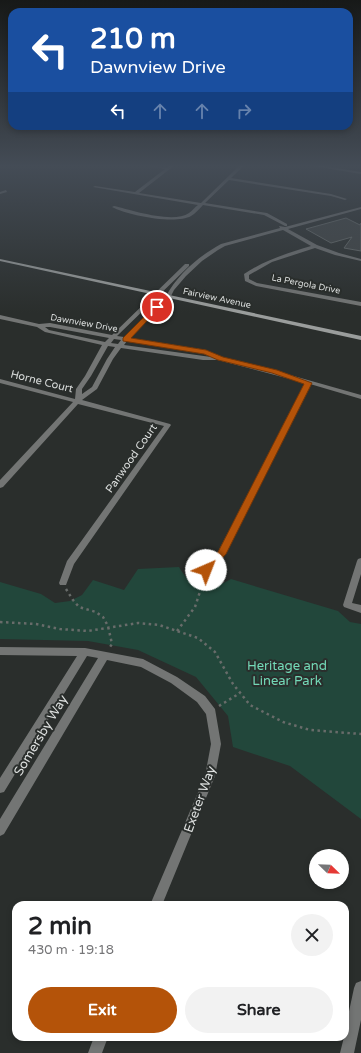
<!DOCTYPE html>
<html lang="en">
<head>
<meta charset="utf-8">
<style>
	body { margin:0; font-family:"Varela Round",sans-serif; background:#f2f2f2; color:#202124; height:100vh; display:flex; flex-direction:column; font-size:15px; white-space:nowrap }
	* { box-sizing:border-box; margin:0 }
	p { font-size:13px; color:#757577 }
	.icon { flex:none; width:22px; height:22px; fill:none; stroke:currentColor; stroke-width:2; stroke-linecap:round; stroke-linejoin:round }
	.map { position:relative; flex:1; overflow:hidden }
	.drawer { position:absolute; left:12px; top:901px; width:337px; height:140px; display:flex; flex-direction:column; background:#fff; border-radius:12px; box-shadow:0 2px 6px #0003 }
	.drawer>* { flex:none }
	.hud { position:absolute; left:8px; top:8px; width:345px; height:122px; border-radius:12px; box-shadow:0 2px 6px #0003; background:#1a4fa0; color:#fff; overflow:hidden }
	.needle { width:26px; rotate:113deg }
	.controls { position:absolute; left:309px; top:849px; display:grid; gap:8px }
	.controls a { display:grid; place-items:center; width:40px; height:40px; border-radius:50%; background:#fff; box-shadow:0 2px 6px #0003; font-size:20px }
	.pin { position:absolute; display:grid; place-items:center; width:34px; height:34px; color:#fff; margin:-17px; border:2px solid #fff; border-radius:50%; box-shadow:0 1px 4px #0007 }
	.me { position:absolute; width:44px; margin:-22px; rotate:44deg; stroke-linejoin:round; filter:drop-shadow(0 0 3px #0008) }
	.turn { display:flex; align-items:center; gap:14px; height:84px; padding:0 16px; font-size:18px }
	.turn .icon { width:52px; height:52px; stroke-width:2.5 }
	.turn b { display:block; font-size:28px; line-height:34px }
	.lanes { display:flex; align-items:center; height:38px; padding:0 16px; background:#0003; justify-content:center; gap:20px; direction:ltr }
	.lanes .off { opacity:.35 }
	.round { display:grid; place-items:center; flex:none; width:42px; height:42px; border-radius:21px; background:#f2f2f2 }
	.head { display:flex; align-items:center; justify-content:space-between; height:68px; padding:0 16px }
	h1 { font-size:24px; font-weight:700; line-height:30px }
	.action { display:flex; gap:8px; margin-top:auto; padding:8px 16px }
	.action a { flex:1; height:46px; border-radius:24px; background:#b45309; color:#fff; font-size:16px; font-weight:700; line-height:46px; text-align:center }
	.action a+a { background:#f2f2f2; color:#202124 }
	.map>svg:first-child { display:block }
	.green { fill:#22473b }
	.building { fill:#404443; stroke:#696e6c }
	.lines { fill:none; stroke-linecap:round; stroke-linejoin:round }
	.path { stroke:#686c6a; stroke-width:2.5; stroke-dasharray:2.5 3.5; stroke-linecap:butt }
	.street { fill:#737574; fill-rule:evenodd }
	.secondary { fill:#9a9d9c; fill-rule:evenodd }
	.route { fill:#b45309; stroke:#753606 }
	.labels { text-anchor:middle; stroke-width:4; stroke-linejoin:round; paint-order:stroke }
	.far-street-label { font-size:9px; fill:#dbdedd; stroke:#2a2e2c }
	.street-label { font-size:11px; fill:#dbdedd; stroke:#2a2e2c }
	.near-park-label { font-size:13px; fill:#73d9b7; stroke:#2a2e2c }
	.near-street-label { font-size:13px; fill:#dbdedd; stroke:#2a2e2c }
</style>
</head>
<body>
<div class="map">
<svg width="361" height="1053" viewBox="0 0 361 1053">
	<rect width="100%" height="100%" fill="#2a2e2c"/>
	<path class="green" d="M179 567C193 591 207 593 231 579L338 611 350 622 361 624V819L290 766 233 747 228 716 196 677 138 650 88 641 0 639V582L41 594 55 603 70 601 82 595 93 580 124 590 138 569Z"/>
	<path class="building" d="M346 218 360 225 361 223V251L344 248 352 237 331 243 306 229Z"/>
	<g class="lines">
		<path class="path" d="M66 589 73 600 79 607 96 612 103 617 108 626 112 644 110 647
			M0 622 36 624 60 629 88 631 138 623 159 625 198 638 215 652 233 684 250 705 283 722 310 730 361 734
			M177 631 195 607 205 576
			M219 706 240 693"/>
		<path class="street" d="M144 165 167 168 170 165H175L139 193 201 203 240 165H245L231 178 331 194 347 199 345 200 331 196 229 180 205 203 267 213 287 224V226H285L264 215 203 205C199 209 195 214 191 216 175 225 127 215 112 207L114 206C131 210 173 224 189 213 192 211 195 207 198 205L93 187 95 186 135 192 165 169Z
			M306 165H318L361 172V174Z
			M6 190 7 192 0 194V192Z
			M361 207V209L288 229 317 245 339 253 361 259V261L335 255 315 248 272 262 249 275V279L257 283 361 302V306L256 286 245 281 244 274C265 260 288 253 311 246L283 230 225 246 218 250 202 261 186 276 174 290 170 298 130 338 206 350 222 358 276 371 361 395V399L310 384 225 554 209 572H203L202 570 218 552 305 383 218 360H203L121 348 113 359 97 389 82 400 170 424 171 425 74 564 66 585H60L59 583 67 561 164 426 78 404 3 487 0 488V480L73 402 0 383V379L75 399 76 389 85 376 102 345 45 332 37 327 0 319V315L39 324 50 323 112 335 185 264H189V266L117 336 124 337 166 296C178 274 199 256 221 244L280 228 279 226 285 227ZM45 327H50L109 338 105 342 49 330ZM114 339 121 340 118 344 111 343ZM127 341 204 354 211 357 124 345ZM108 346 115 347 107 359 92 387 82 394V389L91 376Z
			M361 558V574L352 603 361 605V613L344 607 343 605 357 561 358 559Z
			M0 647 85 648 143 659 177 677 205 696 215 709 221 744 215 776 162 905H150L205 776 211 744 206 714 197 702 171 683 141 667 107 660 4 834 0 836V819L98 658 87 656 4 792 0 793V778L77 656 0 655Z
			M361 981V1020L354 1053H340L344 1037H345V1030L354 988 356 983Z
			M94 1037H108L102 1053H88Z"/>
		<path class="secondary" d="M0 259 361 336V340L0 261Z"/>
	</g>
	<linearGradient id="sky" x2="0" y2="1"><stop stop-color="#171918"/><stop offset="0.53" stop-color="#444c56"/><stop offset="1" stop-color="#444c56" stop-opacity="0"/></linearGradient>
	<rect width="361" height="313" fill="url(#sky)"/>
	<path class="route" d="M155 306 160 307 131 338 206 350 223 357 277 370 312 383 226 554 210 572H203L201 570 218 552 304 384 272 373 218 360 204 354 123 341V338Z"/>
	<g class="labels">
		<g class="far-street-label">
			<text transform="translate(306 284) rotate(11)" y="3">La Pergola Drive</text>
			<text transform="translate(217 298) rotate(12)" y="3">Fairview Avenue</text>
			<text transform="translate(84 323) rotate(10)" y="3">Dawnview Drive</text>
		</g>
		<g class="street-label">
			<text transform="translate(42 381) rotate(14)" y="4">Horne Court</text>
			<text transform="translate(131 458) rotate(-55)" y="4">Panwood Court</text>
		</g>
		<g class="near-park-label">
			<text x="287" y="670">Heritage and<tspan x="287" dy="15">Linear Park</tspan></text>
		</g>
		<g class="near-street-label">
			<text transform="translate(40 735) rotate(-59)" y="5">Somersby Way</text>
			<text transform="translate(199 799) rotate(-70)" y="5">Exeter Way</text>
		</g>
	</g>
</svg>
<div class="controls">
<a><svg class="needle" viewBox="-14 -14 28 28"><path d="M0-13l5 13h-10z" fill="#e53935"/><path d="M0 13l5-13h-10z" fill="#757577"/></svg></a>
</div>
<div class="pin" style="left:157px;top:307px;background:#d93025"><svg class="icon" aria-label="arrive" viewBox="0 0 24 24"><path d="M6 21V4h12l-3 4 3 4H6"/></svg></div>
<svg class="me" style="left:206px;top:570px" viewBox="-20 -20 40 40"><circle r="19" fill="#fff"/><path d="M0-13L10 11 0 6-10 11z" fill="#b45309"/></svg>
<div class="hud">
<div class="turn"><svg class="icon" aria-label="left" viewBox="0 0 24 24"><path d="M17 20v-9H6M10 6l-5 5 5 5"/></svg><div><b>210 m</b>Dawnview Drive</div></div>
<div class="lanes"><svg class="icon" aria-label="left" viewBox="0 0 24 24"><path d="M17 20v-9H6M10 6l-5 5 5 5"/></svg><svg class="icon off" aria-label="ahead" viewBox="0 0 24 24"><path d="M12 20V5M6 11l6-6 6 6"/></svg><svg class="icon off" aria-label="ahead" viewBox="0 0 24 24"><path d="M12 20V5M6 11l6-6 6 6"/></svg><svg class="icon off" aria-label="right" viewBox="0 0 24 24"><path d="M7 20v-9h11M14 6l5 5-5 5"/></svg></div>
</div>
<section class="drawer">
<div class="head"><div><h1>2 min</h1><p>430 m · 19:18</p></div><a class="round"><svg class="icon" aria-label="close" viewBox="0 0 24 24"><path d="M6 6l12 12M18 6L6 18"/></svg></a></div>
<div class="action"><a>Exit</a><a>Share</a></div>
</section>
</div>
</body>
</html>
